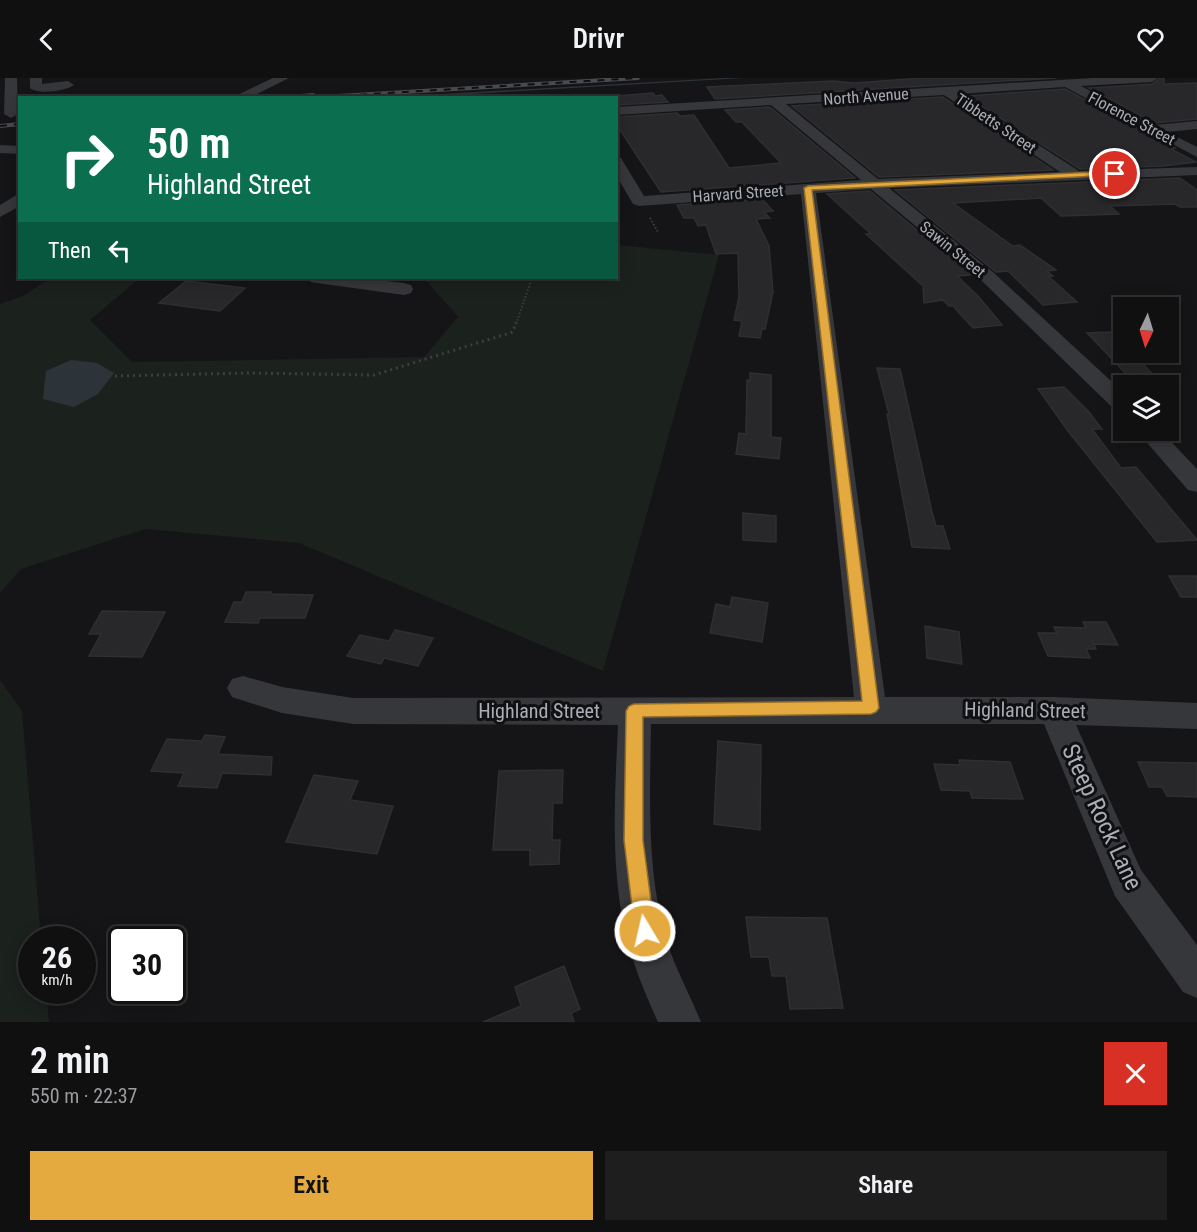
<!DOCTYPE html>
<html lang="en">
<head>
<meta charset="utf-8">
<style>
	body { margin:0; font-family:"Roboto Condensed",sans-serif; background:#1e1e1f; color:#f1f3f6; height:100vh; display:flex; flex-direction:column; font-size:22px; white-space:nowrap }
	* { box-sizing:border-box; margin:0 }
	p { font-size:20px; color:#9c9d9f }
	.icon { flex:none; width:33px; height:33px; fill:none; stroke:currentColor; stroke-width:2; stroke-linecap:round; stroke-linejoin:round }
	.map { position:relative; height:944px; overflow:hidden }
	.side { display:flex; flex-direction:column; background:#101011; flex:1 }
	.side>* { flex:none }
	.hud { position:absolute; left:18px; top:18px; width:600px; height:183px; border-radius:0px; box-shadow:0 3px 15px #0003,0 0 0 2px #303031; background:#0b6e4f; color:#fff; overflow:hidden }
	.needle { width:39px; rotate:184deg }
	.tools { position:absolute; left:1113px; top:219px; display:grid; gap:12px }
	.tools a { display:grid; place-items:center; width:66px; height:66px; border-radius:0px; background:#101011; box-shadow:0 3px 15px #0003,0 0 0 2px #303031; font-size:30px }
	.speed { position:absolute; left:18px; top:848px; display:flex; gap:12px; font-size:30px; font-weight:700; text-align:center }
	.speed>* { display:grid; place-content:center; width:78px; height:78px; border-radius:50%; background:#101011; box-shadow:0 3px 15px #0003,0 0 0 2px #303031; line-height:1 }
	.speed small { font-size:15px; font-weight:400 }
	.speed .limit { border:3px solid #111; border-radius:9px; background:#fff; color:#111 }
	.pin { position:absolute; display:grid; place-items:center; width:51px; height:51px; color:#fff; margin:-26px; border:3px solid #fff; border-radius:50%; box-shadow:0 2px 6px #0007 }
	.me { position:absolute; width:66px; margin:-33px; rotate:351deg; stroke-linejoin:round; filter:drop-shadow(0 0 4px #0008) }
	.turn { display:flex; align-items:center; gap:21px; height:126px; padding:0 30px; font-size:27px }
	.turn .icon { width:78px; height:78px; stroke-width:2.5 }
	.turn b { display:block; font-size:42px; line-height:51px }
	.then { display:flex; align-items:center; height:57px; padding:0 30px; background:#0003; gap:12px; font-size:22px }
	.round { display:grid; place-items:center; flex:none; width:63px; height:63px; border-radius:0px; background:#1e1e1f }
	.summary { display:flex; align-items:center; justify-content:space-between; height:102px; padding:0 30px }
	h1 { font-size:36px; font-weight:600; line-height:45px }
	.primary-button { display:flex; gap:12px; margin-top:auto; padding:12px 30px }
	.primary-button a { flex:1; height:69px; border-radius:0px; background:#e4a93f; color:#111; font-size:24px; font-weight:600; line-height:69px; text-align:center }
	.primary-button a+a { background:#1e1e1f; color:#f1f3f6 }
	header { display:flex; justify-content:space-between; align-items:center; height:78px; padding:0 30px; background:#101011; font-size:27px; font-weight:600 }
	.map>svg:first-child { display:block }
	.green { fill:#1b211c }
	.water { fill:#2c343a }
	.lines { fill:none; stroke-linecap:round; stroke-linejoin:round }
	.stream { fill:#2c343a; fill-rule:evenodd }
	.building { fill:#28282b; stroke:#2f2f33; stroke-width:1.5 }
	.path-far1 { stroke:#3c3e42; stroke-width:2; stroke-dasharray:1.5 2; stroke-linecap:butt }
	.path { stroke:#3c3e42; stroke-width:3; stroke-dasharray:2 4; stroke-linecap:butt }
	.minor { fill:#36373b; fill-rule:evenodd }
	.rail-casing { stroke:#4a4b50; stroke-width:4 }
	.rail { stroke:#101012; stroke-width:2; stroke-dasharray:7; stroke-linecap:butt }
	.route { fill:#e4a93f; stroke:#946e29; stroke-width:1.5 }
	.labels { text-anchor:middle; stroke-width:6; stroke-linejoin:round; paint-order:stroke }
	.far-street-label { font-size:16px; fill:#a8adb6; stroke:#101012 }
	.street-label { font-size:20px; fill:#a8adb6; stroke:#101012 }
	.near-street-label { font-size:24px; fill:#a8adb6; stroke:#101012 }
</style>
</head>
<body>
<header><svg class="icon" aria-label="back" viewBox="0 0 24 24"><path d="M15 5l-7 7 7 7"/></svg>Drivr<svg class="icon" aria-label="heart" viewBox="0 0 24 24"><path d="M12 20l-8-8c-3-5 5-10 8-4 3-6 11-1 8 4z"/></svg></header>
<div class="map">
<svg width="1197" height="944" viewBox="0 0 1197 944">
	<rect width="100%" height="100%" fill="#151517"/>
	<path class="green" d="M617 167 719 177 603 593 299 465 145 451 21 491 0 515V226L23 218 51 200H140L90 242 132 284 424 279 458 239 424 200H616Z
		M0 602 22 633 41 861H32V912H46L49 944H0Z"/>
	<path class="water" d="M71 282 97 285 114 295 98 316 74 329 43 321 46 293Z"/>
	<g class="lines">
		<path class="stream" d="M724 0H744L401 20H371Z"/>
	</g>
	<path class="building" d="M922 0H1056L715 21 707 9 833 3 854 5Z
		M1160 0H1164V6L1197 5V41L1154 45 1089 10 1152 6Z
		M1065 11 1175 70 1171 71 1196 84 1163 88 1080 91 966 18Z
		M653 15 655 18 662 17 668 24 616 27V18Z
		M943 19 1053 92 879 99 792 28Z
		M770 29 855 100 661 114 616 46V39L677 35 680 38 694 37 729 90 781 85 742 44H736L725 32Z
		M1180 100 1197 112V129H1180L1175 126 1110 128 1119 136 1061 138 1041 120 953 125 1007 164 1013 168 1020 167 1056 192 1047 193 1053 198H1048L1077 224 1043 227 1008 193 996 194 895 112Z
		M870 113 971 197 957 198 978 218 1002 247 973 250 953 228H949L943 222 924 225 923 208 866 156H871L827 116Z
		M762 121 773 133 764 134 770 140 756 141 769 168 773 214 765 251H762L760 260 739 258 742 243 734 242 739 219 738 175 716 176 706 147 698 148 694 140H684L677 127Z
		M186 203 245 210 220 233 159 225Z
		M1112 254 1124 266V274H1132L1155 299 1131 301 1087 255Z
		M877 290 900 291 932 434 936 448H943L950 471 912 469 887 336H889Z
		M750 295 771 297V359L781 360 779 381 736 376 739 355 746 356 747 302 750 303Z
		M1064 309 1089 334 1102 351H1092L1121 390 1136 389 1197 462 1157 464 1068 353 1038 311Z
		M743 435 776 438V464L743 462Z
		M1169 498H1197V519H1181Z
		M246 514H271V516L313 517 305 540H260L258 545 225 544 234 524H242Z
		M732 519 768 525 762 564 710 555 716 526 730 529Z
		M102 533 165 534 142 579 89 578 101 556H89Z
		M1083 544H1106L1118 567 1094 566 1092 562 1096 571H1086L1090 580 1048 578 1038 555H1057L1054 549 1086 550Z
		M925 548 959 554 962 586 927 580Z
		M395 552 433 560 418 588 384 580 381 586 347 578 360 557 389 563Z
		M205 657 225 659 218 676 272 679 271 697 222 695 217 710 178 708 184 695 151 693 167 661 202 663Z
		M718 663 761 667 760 752 714 746Z
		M959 682 1010 684 1023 721 972 720 970 713 941 712 934 686 960 687Z
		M1138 684 1197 685V719L1167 718 1162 709H1149Z
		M563 692 562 725H553L552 762H560L559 786 530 787V772H493L499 693Z
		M314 697 358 703 350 722 393 728 377 776 286 764Z
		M746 839 827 840 843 930 790 931 786 898H772L769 879H751Z
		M564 888 580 931 571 935 574 944H483L521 928 515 909Z"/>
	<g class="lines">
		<path class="path-far1" d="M650 140 658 154
			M516 246 532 200"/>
		<path class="path" d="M115 298 247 295 374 297 513 254 516 244"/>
		<path class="minor" d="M5 0H17L18 36 11 40 4 36Z
			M30 0H42V6L68 3 74 7C66 13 38 17 30 10Z
			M273 0H289L249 20H231Z
			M1093 0H1158L1152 4 1081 8 1154 47 1197 43V51L1167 54 1197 69V79L1065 9 959 16 1079 93 1197 89V97L889 110 994 195 1124 315V335L1116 333 982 203 871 111 816 115 885 619H1054L1197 625V651L1076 647 1141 792 1197 867V920L1183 914 1115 818 1044 646H651C650 719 646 794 667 864 676 892 690 917 701 944H658C645 915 632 885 625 853 610 785 615 716 618 647L353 646 282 635 232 619 227 610 232 601 243 598 282 609 353 620 854 619 801 116 639 128 633 126 616 97V79L621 80 644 118 861 102 771 27 616 37V29ZM944 17 1060 94 878 101 786 26Z
			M0 67 20 68V76L0 75Z
			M20 115V128L0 139V127Z
			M308 200H357L404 205 411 207 413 211 411 215 404 217 317 205 311 204Z
			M1136 352H1160L1197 391V414L1188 412Z"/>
		<defs>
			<path id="rail" d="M277 20 313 17
				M304 20 638 0
				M0 48 20 46"/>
		</defs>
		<use href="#rail" class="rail-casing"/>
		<use href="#rail" class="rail"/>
	</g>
	<path class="route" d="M1115 93 1119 96 1118 97 812 112 879 630 876 634 871 636 643 639V762L655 853 652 860 645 863 638 860 635 853 624 762 626 633 629 628 634 626 862 623 804 110 808 108Z"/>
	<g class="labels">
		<g class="far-street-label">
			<text transform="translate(866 18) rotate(-4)" y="6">North Avenue</text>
			<text transform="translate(1132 40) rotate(28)" y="6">Florence Street</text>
			<text transform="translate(996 45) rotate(34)" y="6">Tibbetts Street</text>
			<text transform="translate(738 115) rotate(-4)" y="6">Harvard Street</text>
			<text transform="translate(953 171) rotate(39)" y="6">Sawin Street</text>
		</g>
		<g class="street-label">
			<text transform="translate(1025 632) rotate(1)" y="7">Highland Street</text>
			<text x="539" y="640">Highland Street</text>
		</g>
		<g class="near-street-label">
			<text transform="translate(1102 739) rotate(65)" y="8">Steep Rock Lane</text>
		</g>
	</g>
</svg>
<div class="tools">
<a><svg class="needle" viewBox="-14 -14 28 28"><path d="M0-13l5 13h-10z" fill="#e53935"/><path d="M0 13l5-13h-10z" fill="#9c9d9f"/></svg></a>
<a><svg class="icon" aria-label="layers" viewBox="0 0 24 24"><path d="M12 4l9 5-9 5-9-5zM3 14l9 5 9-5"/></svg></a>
</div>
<div class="speed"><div>26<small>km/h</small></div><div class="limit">30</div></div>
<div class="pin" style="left:1115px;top:96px;background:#d93025"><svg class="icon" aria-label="arrive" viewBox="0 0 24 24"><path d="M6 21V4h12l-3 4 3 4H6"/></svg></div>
<svg class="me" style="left:645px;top:853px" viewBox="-20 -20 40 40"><circle r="17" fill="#e4a93f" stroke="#fff" stroke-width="3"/><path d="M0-11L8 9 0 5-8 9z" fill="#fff"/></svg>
<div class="hud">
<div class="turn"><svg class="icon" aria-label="right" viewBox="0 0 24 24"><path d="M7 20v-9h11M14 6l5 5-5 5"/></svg><div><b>50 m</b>Highland Street</div></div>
<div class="then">Then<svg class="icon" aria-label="left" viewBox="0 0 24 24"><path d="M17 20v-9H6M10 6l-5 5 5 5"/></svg></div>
</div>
</div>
<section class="side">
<div class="summary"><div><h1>2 min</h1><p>550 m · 22:37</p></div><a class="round" style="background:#d93025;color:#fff"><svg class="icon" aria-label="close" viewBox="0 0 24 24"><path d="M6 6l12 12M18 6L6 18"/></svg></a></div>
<div class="primary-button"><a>Exit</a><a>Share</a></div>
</section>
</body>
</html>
